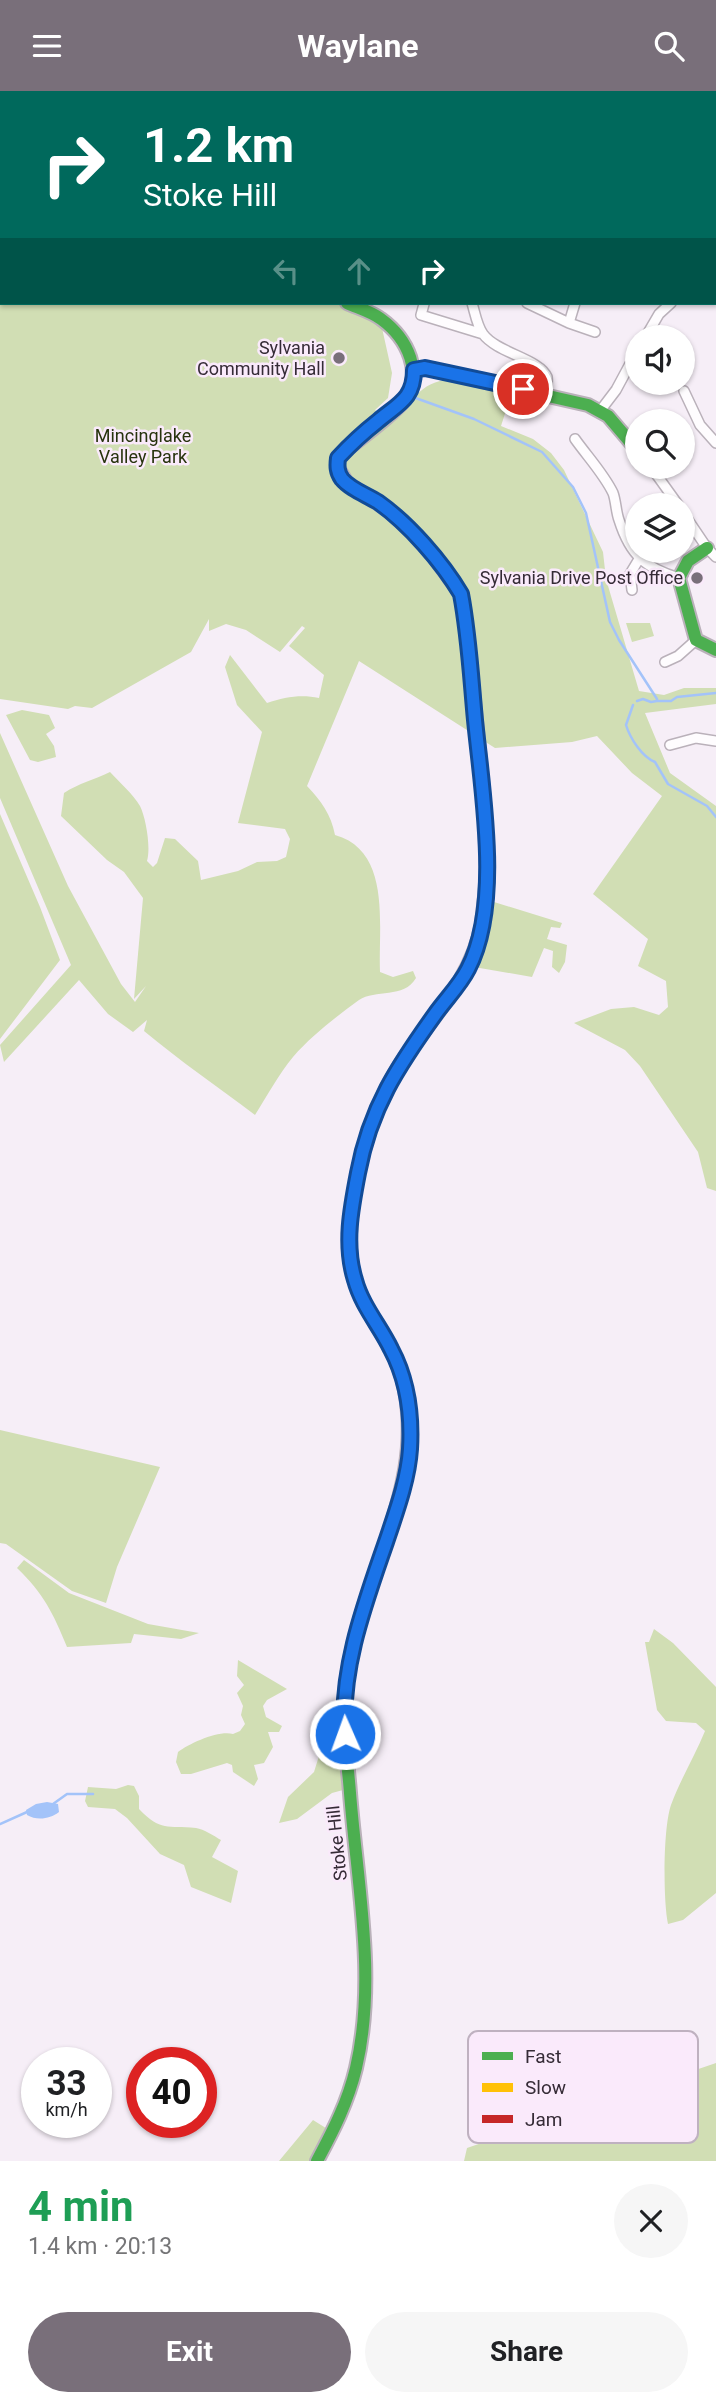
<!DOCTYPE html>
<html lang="en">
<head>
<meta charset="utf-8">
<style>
	body { margin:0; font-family:Roboto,sans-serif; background:#f6f6f6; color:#202124; height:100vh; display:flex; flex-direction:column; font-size:26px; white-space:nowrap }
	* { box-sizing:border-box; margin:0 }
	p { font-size:23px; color:#757577 }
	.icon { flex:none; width:38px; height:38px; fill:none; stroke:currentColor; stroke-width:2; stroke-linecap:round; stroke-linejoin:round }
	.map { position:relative; height:2070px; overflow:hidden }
	.sheet { display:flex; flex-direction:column; background:#fff; flex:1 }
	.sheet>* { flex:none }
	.banner { position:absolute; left:0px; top:0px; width:718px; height:214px; box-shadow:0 2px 5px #0004; background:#00695c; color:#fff; overflow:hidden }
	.fabs { position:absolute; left:625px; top:234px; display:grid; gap:14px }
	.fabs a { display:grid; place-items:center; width:70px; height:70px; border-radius:50%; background:#fff; box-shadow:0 2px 5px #0004; font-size:35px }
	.speed { position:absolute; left:21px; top:1956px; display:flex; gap:14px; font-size:35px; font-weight:700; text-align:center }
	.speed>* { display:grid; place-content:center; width:91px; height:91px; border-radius:50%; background:#fff; box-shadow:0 2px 5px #0004; line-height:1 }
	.speed small { font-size:18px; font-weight:400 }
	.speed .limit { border:10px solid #d22; background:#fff; color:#111 }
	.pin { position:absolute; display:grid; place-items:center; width:60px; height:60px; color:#fff; margin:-30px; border:4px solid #fff; border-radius:50%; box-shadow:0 2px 7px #0007 }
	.me { position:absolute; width:77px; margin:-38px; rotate:358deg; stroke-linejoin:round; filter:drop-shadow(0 0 5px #0008) }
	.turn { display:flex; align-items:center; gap:24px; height:147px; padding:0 28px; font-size:32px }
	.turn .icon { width:91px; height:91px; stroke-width:2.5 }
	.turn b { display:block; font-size:49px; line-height:60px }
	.lanes { display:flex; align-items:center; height:66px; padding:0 28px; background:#0003; justify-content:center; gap:35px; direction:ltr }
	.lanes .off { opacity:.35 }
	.round { display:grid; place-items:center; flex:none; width:74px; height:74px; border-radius:37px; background:#f6f6f6 }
	.summary { display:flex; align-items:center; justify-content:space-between; height:119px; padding:0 28px }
	h1 { font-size:42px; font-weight:700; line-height:52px; color:#1e9e55 }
	.action { display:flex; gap:14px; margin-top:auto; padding:14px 28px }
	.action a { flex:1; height:80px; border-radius:42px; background:#796f7a; color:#fff; font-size:28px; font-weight:700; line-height:80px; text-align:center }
	.action a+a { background:#f6f6f6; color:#202124 }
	header { display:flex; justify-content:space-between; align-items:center; height:91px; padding:0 28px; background:#796f7a; color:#fff; font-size:32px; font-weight:700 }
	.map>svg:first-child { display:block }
	.green { fill:#d1deb4 }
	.water { fill:#a3c3f9 }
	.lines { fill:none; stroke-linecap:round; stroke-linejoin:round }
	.stream { stroke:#a3c3f9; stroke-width:2.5 }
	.street-casing { stroke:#bab1ba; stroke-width:12 }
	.fast-casing { stroke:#bab1ba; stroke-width:16 }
	.slow-casing { stroke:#bab1ba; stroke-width:16 }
	.jam-casing { stroke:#bab1ba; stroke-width:16 }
	.street { stroke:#fefcfe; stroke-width:9 }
	.fast { stroke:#4caf50; stroke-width:12 }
	.slow { stroke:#ffc107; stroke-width:12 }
	.jam { stroke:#c62828; stroke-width:12 }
	.route-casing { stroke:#114b97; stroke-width:18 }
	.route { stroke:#1a73e8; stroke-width:12 }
	.poi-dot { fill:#796f7a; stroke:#faeafb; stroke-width:2.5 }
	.labels { text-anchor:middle; stroke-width:5; stroke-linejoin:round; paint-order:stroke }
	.poi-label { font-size:18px; fill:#352b36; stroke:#faeafb; text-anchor:end }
	.park-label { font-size:18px; fill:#27330d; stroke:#faeafb }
	.street-label { font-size:18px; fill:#352b36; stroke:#faeafb }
	.key { fill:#faeafb; stroke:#bfb1c0; stroke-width:2 }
	.key-label { font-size:19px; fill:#352b36 }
</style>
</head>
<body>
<header><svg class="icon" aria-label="menu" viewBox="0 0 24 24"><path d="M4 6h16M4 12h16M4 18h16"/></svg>Waylane<svg class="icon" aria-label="search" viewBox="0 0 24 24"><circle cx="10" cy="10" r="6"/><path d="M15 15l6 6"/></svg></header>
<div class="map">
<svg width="716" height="2070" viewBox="0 0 716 2070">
	<rect width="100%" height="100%" fill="#f6eef7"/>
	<path class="green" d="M0 112 2 212H356L382 237 392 282 388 307 375 319 379 322 335 364C353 353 371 343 388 332 411 316 416 294 444 289L511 304 501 335 533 348 551 362 564 379 603 461 606 488 639 600 664 604 684 597H716V613L645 622 670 682 716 715V1100L707 1097 698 1061 640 975 625 959 574 932 611 918 634 916 659 924 668 916 666 890 638 875 648 848 593 803 662 705 632 682 597 645 572 651 495 657 359 570 307 695C321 710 331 723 335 744 392 760 378 835 380 881L393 886 413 880 416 887C404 908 375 898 359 909 336 926 312 944 293 966 279 983 267 1005 255 1024 218 996 180 970 144 940L147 929 133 941 108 923 79 889 4 971 0 954 71 874 0 707V642L68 795 121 893 135 911 146 895 134 908 143 807 124 781 107 769 61 725 64 702C79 692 94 689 110 681 119 691 133 703 140 715 146 727 151 757 147 770L153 776 157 772 165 747 175 748 198 770 201 789 238 780 257 771 277 770 286 766 290 748 285 738 238 732 262 641 237 614 225 576 230 564 267 612C285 606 301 603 319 607L324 584 289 555 305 537 302 535 280 561 246 539 226 533 209 540V528L191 561 92 617 75 615 68 618 0 608Z
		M626 532H650L654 545 632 551Z
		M22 619 49 624 55 637 46 643 54 655 56 666 38 671 30 669 6 624Z
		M0 723 40 816 60 869 0 948Z
		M494 811 562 832 560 837 551 836 547 848 567 854 565 871 559 882 552 876 553 860 544 857 532 886 474 876Z
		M0 1339 160 1376 117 1476 106 1512 72 1500 6 1453 0 1452Z
		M24 1469 69 1502 148 1533 199 1542 181 1548 134 1543 131 1552 67 1556C53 1522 44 1503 17 1477Z
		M654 1538 673 1552 716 1596V1802L683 1829 668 1833C663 1809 663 1737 671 1714 680 1689 695 1665 705 1640L696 1632 666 1630 657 1619 645 1551H649Z
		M238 1569 287 1598 267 1609 263 1615 266 1626 282 1635 279 1641H268L273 1656 264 1672 254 1674 258 1688 254 1695 233 1681 232 1674 227 1672 191 1683H181L176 1671 178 1661C190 1652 219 1639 233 1643L240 1640 245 1633 241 1624 243 1615 237 1602 244 1594 237 1585Z
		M337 1621 342 1629 343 1699 332 1702 297 1728 279 1732 288 1706 314 1681 319 1665 324 1623Z
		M128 1694 134 1695 139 1705V1718C161 1741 167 1734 196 1737 204 1738 214 1745 221 1749L212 1766 238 1780 231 1812 191 1796 184 1774 160 1763 127 1727 115 1718 88 1716 85 1710 88 1696 116 1698Z
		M716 1972V2070H464L467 2057Z
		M313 2029 329 2039 313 2070H279Z"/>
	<path class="water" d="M47 1711 58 1713 59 1721C50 1728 37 1730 27 1724L26 1719 36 1713Z"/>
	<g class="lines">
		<path class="stream" d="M410 305 474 328 542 361 573 396 586 422 610 531 619 549 657 608V610L651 611 643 608 637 610
			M658 610H671L677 606 716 602
			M633 614 626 634C630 647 642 666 655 671L668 693 707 715 716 726
			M53 1713 67 1703H93
			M0 1733 27 1721"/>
		<defs>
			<path id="street" d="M86 0 90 2
				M145 0V2
				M112 2 115 0
				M432 2 433 0
				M0 30 2 21
				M0 69H2
				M472 212C475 222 477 235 483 243 497 262 540 268 547 286 548 292 546 298 546 303
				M527 212 569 232 575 212
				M424 213 421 224 483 243
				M569 232 595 241
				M645 247 659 223 671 212
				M684 300 700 334 716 352
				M600 320 616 299 637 260
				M575 348C587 365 604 383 613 402 616 410 616 421 619 429 630 464 645 477 679 487
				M651 376 679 415
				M682 420 707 457 716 466
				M632 499 630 483 639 468
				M665 571 678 565 696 549
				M670 654 696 647 716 650"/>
			<path id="fast" d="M347 212C358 217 372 221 381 228 407 247 426 284 402 312 386 330 359 348 340 364L337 375 347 392 388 419 411 440 434 466 461 503 468 549 485 720 487 787 482 833
				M414 279 425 277 588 314 608 325 637 359
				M707 457 688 470 679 487 696 549 716 559
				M317 2070C333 2040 348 2011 356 1977 377 1888 357 1792 350 1702 348 1674 343 1645 344 1617 346 1564 364 1513 382 1463"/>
			<path id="slow" d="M383 2 384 0
				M358 1083C349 1127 343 1173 365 1214 379 1239 396 1262 403 1290 418 1350 401 1407 382 1463"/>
			<path id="jam" d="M358 1083C366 1046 378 1009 398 977 430 926 470 893 482 833"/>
		</defs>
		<use href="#street" class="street-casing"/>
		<use href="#fast" class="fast-casing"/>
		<use href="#slow" class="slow-casing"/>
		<use href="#jam" class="jam-casing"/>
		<use href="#street" class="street"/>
		<use href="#fast" class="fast"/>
		<use href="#slow" class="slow"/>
		<use href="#jam" class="jam"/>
	</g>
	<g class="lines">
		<defs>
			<path id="route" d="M345 1643C340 1578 365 1512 386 1451 396 1421 408 1389 410 1358 412 1324 407 1288 391 1258 380 1235 362 1215 355 1189 344 1154 351 1118 358 1082 370 1017 398 975 436 922 446 908 460 894 468 878 502 813 482 701 475 629 471 587 469 545 461 503 442 471 409 433 378 411 367 404 350 398 342 388 337 381 337 375 338 367 350 354 364 341 378 330 398 313 414 308 414 279L425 277 523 298"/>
		</defs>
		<use href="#route" class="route-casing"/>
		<use href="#route" class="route"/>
	</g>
	<g class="poi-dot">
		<circle cx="339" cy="267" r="7"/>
		<circle cx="697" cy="487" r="7"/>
	</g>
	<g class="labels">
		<g class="poi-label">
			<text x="325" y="263">Sylvania<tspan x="325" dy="21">Community Hall</tspan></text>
			<text x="683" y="493">Sylvania Drive Post Office</text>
		</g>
		<g class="park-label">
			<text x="143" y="351">Mincinglake<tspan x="143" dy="21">Valley Park</tspan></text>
		</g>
		<g class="street-label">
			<text transform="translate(337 1752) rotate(-96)" y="6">Stoke Hill</text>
		</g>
	</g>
	<rect x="468" y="1940" width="230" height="112" rx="10" class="key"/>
	<rect x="482" y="1961" width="31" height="8" fill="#4caf50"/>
	<rect x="482" y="1992" width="31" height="9" fill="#ffc107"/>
	<rect x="482" y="2024" width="31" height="8" fill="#c62828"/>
	<g class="key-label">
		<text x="525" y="1972">Fast</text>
		<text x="525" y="2003">Slow</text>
		<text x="525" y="2035">Jam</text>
	</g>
</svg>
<div class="fabs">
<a><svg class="icon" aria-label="sound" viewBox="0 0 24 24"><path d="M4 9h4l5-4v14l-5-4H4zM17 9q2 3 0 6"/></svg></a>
<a><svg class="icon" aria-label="search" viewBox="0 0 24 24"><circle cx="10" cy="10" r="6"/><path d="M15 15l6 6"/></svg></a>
<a><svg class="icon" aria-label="layers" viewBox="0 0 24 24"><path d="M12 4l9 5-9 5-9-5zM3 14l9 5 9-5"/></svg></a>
</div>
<div class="speed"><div>33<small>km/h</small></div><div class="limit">40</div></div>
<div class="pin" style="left:523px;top:298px;background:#d93025"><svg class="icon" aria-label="arrive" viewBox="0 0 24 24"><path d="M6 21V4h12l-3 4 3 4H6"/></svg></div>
<svg class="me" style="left:345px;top:1643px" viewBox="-20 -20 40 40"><circle r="17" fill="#1a73e8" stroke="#fff" stroke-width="3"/><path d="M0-11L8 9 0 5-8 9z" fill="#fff"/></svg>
<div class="banner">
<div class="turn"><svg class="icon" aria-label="right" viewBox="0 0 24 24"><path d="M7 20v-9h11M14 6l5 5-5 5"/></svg><div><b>1.2 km</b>Stoke Hill</div></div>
<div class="lanes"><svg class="icon off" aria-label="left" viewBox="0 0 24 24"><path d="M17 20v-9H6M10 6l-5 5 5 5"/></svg><svg class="icon off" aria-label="ahead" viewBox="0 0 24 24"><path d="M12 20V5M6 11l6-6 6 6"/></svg><svg class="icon" aria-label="right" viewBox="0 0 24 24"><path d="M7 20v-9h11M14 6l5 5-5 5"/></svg></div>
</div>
</div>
<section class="sheet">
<div class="summary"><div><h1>4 min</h1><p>1.4 km · 20:13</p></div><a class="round"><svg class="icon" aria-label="close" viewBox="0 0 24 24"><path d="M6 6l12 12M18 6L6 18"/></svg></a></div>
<div class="action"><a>Exit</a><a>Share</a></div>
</section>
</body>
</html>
